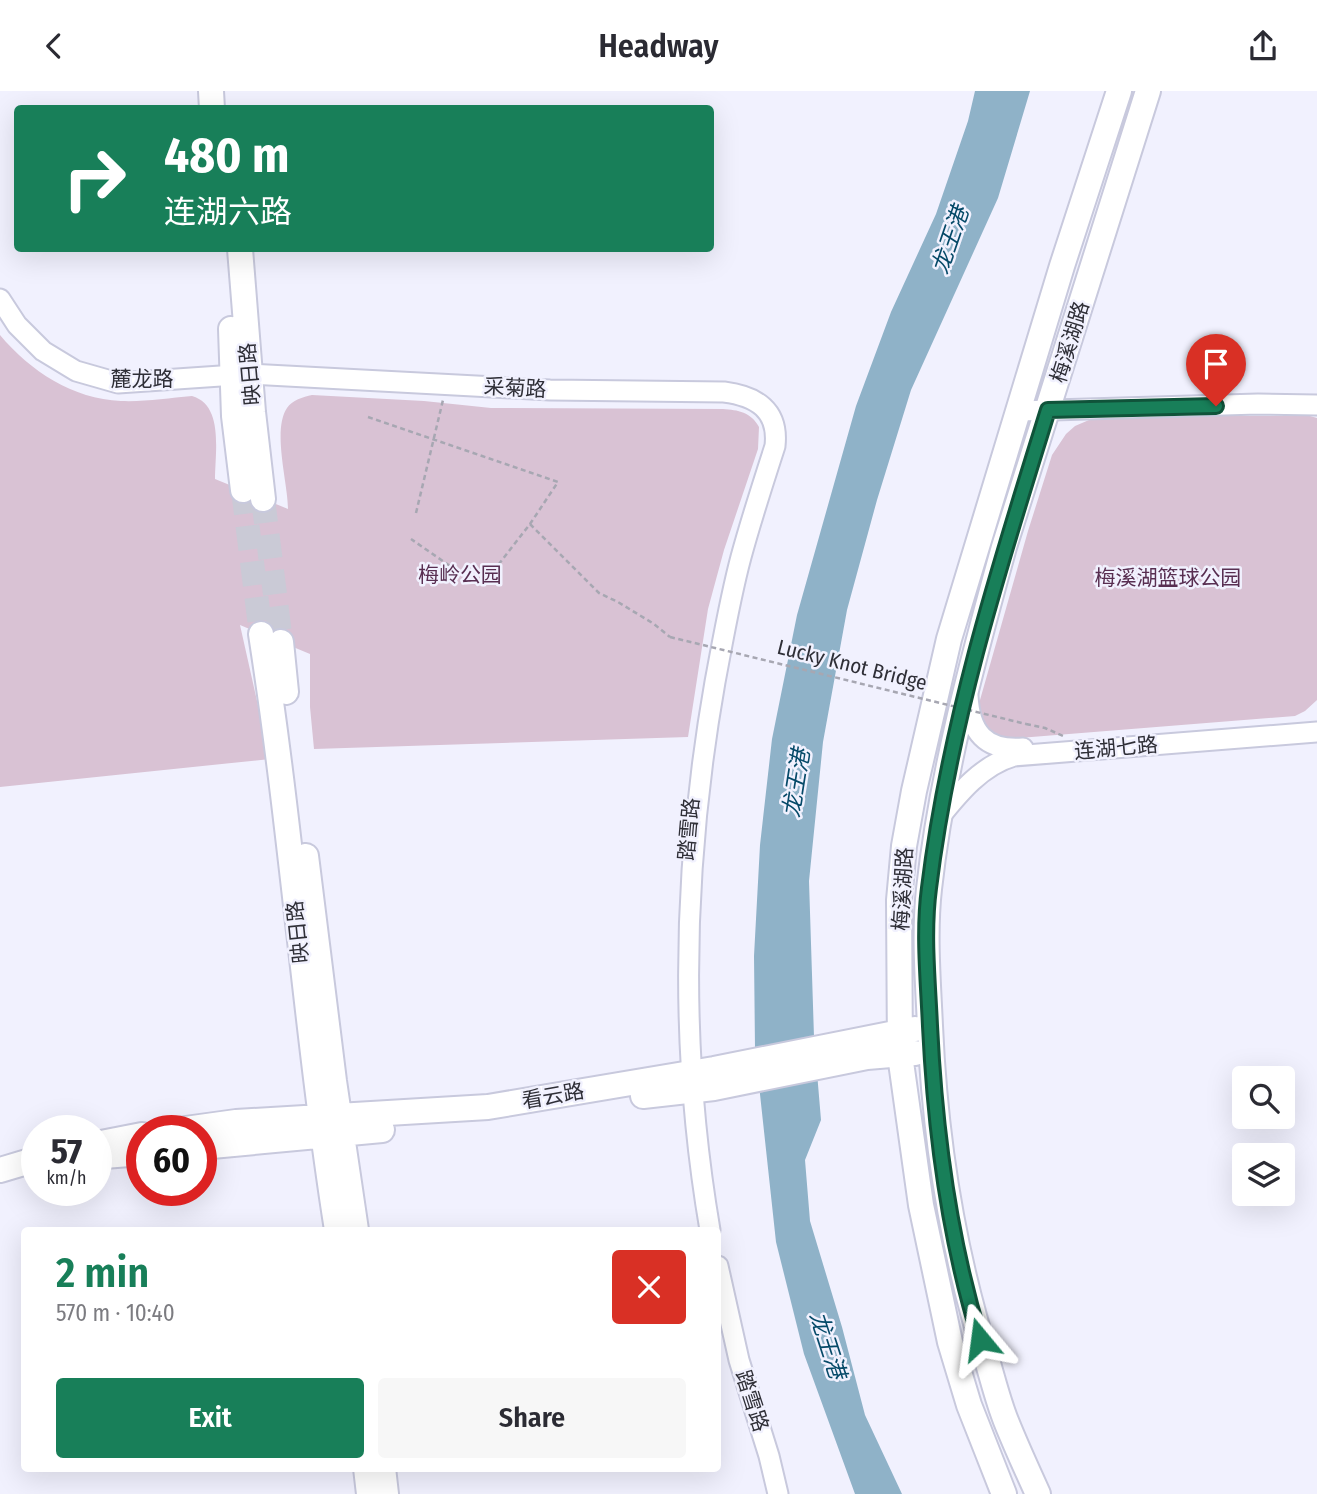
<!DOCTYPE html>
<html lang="en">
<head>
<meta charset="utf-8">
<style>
	body { margin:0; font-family:"Fira Sans Condensed","Noto Sans SC",sans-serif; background:#f7f7f7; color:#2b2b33; height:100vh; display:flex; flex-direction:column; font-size:26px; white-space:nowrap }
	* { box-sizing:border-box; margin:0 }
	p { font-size:23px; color:#7c7c81 }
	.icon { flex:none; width:38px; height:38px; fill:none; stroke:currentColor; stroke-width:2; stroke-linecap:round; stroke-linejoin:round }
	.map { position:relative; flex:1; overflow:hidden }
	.details { position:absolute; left:21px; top:1136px; width:700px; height:245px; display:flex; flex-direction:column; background:#fff; border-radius:7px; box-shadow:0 7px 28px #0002 }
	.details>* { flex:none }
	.guide { position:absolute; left:14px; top:14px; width:700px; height:147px; border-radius:7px; box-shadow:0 7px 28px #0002; background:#187f59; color:#fff; overflow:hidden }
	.buttons { position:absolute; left:1232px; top:975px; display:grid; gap:14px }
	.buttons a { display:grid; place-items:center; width:63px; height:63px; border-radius:7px; background:#fff; box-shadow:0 7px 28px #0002; font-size:35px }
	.speed { position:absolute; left:21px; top:1024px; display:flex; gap:14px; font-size:35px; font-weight:700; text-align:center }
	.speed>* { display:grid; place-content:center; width:91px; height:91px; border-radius:50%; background:#fff; box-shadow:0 7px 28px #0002; line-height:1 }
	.speed small { font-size:18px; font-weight:400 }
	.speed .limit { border:10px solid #d22; background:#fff; color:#111 }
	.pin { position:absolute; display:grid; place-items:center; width:60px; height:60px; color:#fff; margin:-72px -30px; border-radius:50% 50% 50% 0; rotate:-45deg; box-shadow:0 0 7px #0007 }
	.pin .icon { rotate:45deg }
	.me { position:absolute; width:77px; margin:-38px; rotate:344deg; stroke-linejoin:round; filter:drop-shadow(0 0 5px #0008) }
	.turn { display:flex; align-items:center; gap:24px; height:147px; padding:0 35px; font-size:32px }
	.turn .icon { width:91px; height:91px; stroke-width:2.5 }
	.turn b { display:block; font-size:49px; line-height:60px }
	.round { display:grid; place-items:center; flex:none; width:74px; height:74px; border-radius:7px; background:#f7f7f7 }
	.overview { display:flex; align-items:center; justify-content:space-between; height:119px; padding:0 35px }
	h1 { font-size:42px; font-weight:600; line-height:52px; color:#187f59 }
	.cta { display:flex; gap:14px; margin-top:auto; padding:14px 35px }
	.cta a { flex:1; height:80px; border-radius:7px; background:#187f59; color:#fff; font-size:28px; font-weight:600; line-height:80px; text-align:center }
	.cta a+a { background:#f7f7f7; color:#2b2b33 }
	header { display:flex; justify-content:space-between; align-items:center; height:91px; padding:0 35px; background:#fff; font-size:32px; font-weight:600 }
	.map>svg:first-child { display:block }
	.green { fill:#d9c2d4 }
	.water { fill:#8fb2c8 }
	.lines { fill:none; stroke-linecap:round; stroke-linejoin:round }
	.major-tunnel { stroke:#cacad6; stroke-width:24; stroke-dasharray:24 12; stroke-linecap:butt }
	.minor-casing { stroke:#c8c9dd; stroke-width:23 }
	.major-casing { stroke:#c8c9dd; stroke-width:28 }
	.path { stroke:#a7a7b2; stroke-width:2.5; stroke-dasharray:5 3.5; stroke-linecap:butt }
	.minor { stroke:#fff; stroke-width:19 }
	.major { stroke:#fff; stroke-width:24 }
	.path-bridge { stroke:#a7a7b2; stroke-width:2.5; stroke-dasharray:5 3.5; stroke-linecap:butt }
	.route-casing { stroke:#10533a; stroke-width:18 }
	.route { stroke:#187f59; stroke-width:12 }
	.labels { text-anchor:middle; stroke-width:5; stroke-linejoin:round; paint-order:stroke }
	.street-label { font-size:21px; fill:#2f2f37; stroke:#f1f1fe }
	.park-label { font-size:21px; fill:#582e51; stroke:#f1f1fe }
	.water-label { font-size:23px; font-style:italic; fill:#054968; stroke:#f1f1fe }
</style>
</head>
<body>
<header><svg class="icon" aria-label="back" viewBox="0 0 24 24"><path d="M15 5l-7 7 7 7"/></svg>Headway<svg class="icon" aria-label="share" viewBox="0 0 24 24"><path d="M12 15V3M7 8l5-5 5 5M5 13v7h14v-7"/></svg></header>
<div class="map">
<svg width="1317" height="1403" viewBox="0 0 1317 1403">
	<rect width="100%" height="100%" fill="#f1f1fe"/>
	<path class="green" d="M0 244C30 280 73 308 121 310 145 311 168 307 192 305 224 314 215 362 215 388L288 418C288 392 272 339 287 317 292 309 303 306 312 304L424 310 491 317 723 318C738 319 751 321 759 336L758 358 724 459 708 518 688 646 314 658 310 616V563L240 534 270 668 0 696Z
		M1187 325H1310L1317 327V609L1305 620 1295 625 1019 647C994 648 977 635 980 609L1028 440 1052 364 1066 343 1075 335 1089 329Z"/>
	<path class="water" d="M975 0H1030L998 107 911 299 877 409 847 519 823 651 809 790 814 946 821 1029 805 1069 810 1130 842 1236 865 1324 902 1403H855L804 1263 776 1151 755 957 754 865 760 754 772 648 797 524 856 315 891 221 936 123 968 30Z"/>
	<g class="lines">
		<path class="major-tunnel" d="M243 399 261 543
			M263 408 281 551"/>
		<defs>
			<path id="minor" d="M0 208 17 234 43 260 76 280 118 292 250 283 550 299 724 301C756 305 779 319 775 355 763 392 751 429 741 466 730 507 723 549 715 591 683 772 679 958 710 1139
				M1019 320 1258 313 1317 314
				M968 605C970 641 985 660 1023 657
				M939 727C959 702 982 674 1014 665L1317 641
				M718 1175 739 1269 769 1365 778 1403"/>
			<path id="major" d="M211 0 212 18
				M240 158 253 321 263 408
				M231 238 234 325 243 399
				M261 543C292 741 306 941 337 1139
				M281 551 286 601
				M306 765 334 990 356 1139
				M643 1005 714 997 867 966 915 962
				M171 1040 236 1031 488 1016 714 978 915 938
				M96 1053 142 1044
				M201 1056 382 1039
				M104 1065 142 1062
				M0 1079 37 1068
				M366 1377 369 1403
				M383 1377 386 1403
				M1004 1403 969 1314 950 1251 921 1114 900 964 899 809 904 755 914 700 949 548 1062 175 1119 0
				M1038 1403C1027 1379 1016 1355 1006 1330 998 1310 993 1289 987 1269 953 1162 935 1048 930 935 928 890 924 843 929 798 942 681 973 568 1004 456L1148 0"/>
		</defs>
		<use href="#minor" class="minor-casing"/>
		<use href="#major" class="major-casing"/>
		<path class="path" d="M368 326 558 391 530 433 495 478 463 484 411 448
			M416 422 443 309
			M530 433 599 502 618 511 654 533 670 546
			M1026 633 1045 637 1063 645"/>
		<use href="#minor" class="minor"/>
		<use href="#major" class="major"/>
		<path class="path-bridge" d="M670 546 1026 633"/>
	</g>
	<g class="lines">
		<defs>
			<path id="route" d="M980 1248C949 1148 935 1039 930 935 928 889 923 842 929 797 949 633 999 476 1048 319L1216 315"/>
		</defs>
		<use href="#route" class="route-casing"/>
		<use href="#route" class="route"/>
	</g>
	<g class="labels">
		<g class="street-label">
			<text transform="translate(1070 251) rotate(-73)" y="7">梅溪湖路</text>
			<text transform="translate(250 283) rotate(-95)" y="7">映日路</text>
			<text x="142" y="295">麓龙路</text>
			<text transform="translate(515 297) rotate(3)" y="7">采菊路</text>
			<text transform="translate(852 574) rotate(14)" y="7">Lucky Knot Bridge</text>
			<text transform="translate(1116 657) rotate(-5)" y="7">连湖七路</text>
			<text transform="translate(689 738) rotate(-85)" y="7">踏雪路</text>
			<text transform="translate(903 798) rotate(-87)" y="7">梅溪湖路</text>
			<text transform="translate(298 841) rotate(-96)" y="7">映日路</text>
			<text transform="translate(553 1005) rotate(-10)" y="7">看云路</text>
			<text transform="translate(752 1310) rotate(72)" y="7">踏雪路</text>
		</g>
		<g class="park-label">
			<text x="460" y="491">梅岭公园</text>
			<text x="1168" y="494">梅溪湖篮球公园</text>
		</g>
		<g class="water-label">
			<text transform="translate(950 149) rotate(-71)" y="8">龙王港</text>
			<text transform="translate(796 692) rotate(-81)" y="8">龙王港</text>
			<text transform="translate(828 1254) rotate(72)" y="8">龙王港</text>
		</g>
	</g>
</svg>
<div class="buttons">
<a><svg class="icon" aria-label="search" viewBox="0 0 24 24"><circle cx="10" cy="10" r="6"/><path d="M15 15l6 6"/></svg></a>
<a><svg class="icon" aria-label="layers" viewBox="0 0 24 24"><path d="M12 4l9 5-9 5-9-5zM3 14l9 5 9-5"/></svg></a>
</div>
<div class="speed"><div>57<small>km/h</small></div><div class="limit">60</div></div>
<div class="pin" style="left:1216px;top:315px;background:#d93025"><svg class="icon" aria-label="arrive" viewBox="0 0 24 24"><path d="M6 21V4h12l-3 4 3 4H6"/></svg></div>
<svg class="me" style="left:980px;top:1248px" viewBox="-20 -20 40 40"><path d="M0-17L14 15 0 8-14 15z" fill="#187f59" stroke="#fff" stroke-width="4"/></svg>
<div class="guide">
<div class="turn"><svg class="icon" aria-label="right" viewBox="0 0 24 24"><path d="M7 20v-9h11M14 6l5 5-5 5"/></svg><div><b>480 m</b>连湖六路</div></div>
</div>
<section class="details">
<div class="overview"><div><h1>2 min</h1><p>570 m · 10:40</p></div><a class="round" style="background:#d93025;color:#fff"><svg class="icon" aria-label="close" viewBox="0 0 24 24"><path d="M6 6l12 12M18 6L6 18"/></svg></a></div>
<div class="cta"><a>Exit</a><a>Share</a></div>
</section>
</div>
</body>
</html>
